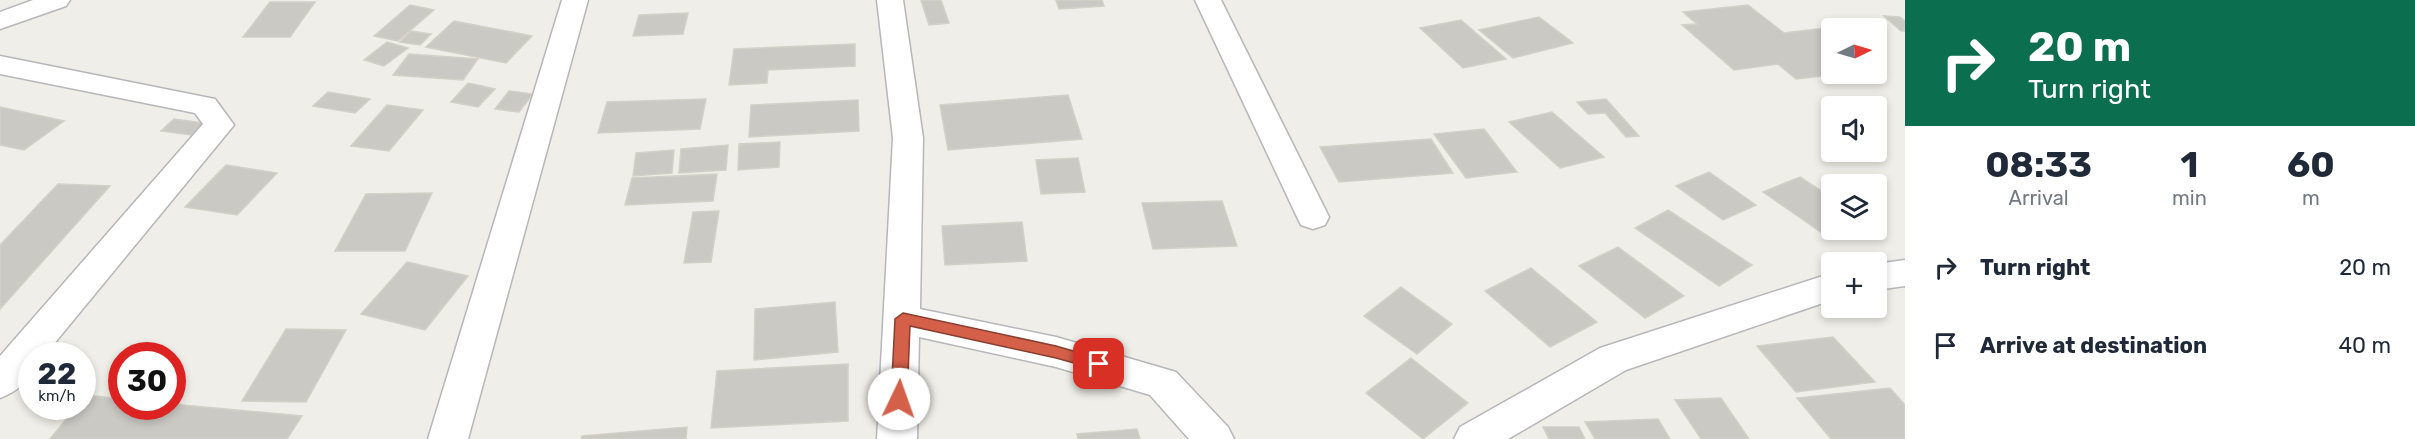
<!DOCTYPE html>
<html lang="en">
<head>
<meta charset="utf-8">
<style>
	body { margin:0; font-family:Rubik,sans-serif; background:#f6f6f7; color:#1f2937; height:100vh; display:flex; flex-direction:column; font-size:22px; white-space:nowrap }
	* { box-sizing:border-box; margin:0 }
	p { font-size:20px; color:#747a83 }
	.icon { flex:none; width:33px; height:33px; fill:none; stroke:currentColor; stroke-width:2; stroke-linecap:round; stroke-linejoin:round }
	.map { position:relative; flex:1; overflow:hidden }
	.drawer { display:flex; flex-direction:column; background:#fff; width:510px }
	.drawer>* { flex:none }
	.hud { background:#0b6e4f; color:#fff; overflow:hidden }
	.needle { width:39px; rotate:85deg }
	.controls { position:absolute; left:1821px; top:18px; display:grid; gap:12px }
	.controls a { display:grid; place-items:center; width:66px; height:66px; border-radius:6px; background:#fff; box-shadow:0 3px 9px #0003; font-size:30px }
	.speed { position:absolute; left:18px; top:342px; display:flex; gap:12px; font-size:30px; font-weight:700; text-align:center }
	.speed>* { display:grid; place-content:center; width:78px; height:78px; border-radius:50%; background:#fff; box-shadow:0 3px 9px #0003; line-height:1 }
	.speed small { font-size:15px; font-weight:400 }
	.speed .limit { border:9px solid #d22; background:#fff; color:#111 }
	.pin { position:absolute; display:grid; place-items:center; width:51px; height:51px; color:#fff; margin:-26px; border-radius:12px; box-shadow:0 3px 9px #0006 }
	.me { position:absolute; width:66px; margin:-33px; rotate:3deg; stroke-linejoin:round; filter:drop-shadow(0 0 4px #0008) }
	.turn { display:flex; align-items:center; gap:21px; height:126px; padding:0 24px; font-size:27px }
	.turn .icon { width:78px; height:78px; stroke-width:2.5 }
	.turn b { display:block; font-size:42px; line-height:51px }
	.eta { display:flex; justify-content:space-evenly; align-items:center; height:102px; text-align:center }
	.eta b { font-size:36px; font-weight:700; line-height:42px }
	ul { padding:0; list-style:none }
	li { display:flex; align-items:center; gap:18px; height:78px; padding:0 24px }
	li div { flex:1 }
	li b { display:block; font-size:22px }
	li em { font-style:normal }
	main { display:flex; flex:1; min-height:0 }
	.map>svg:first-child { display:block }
	.building { fill:#cbc9c4; stroke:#d3d0c7; stroke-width:1.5 }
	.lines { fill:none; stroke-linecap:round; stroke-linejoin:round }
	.minor-casing { stroke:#b5b7ba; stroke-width:3 }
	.minor { fill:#fff; fill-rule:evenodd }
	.route { fill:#d46049; stroke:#8a3e2f; stroke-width:1.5 }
</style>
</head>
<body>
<main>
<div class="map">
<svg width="1905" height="439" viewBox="0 0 1905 439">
	<rect width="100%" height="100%" fill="#efeee8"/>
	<path class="building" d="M921 0H941L949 23 929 25Z
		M1056 0H1102L1104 6 1059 9Z
		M270 2H315L290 37H243Z
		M410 5 434 10 398 41 374 36Z
		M1748 5 1784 33 1825 28 1832 33V74H1841L1796 79 1778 64 1734 70 1682 25 1697 24 1683 12Z
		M688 13 683 34 633 36 639 15Z
		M1884 16 1900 17 1905 21V31H1901Z
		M1539 17 1573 43 1513 58 1479 30Z
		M1461 20 1506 59 1463 68 1420 28Z
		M454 21 532 36 506 63 426 47Z
		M411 31 431 34 420 45 400 42Z
		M387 42 408 48 384 66 364 60Z
		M855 44V66L768 70 767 83 729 85 734 49Z
		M409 54 478 59 463 80 393 75Z
		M468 83 495 89 478 107 451 102Z
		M509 91 533 94 519 112 495 109Z
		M328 92 370 99 355 113 313 106Z
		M1068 95 1082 139 948 150 940 105Z
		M706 99 700 129 598 133 607 102Z
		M1606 99 1639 136 1626 137 1605 113 1588 114 1577 102Z
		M858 100 859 131 749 137 751 105Z
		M387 105 423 110 389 151 351 146Z
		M0 107 64 121 24 150 0 145Z
		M1552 112 1604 157 1560 168 1509 122Z
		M174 119 204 123 192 135 161 131Z
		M1484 129 1517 172 1466 178 1434 134Z
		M1431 139 1453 173 1339 182 1320 147Z
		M780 142 779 167 738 170 739 144Z
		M728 145 726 170 679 173 681 149Z
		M674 150 672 173 633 176 636 153Z
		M1078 158 1085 192 1041 194 1036 160Z
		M226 165 277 173 237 215 185 207Z
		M1709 172 1756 205 1723 220 1676 186Z
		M717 174 713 201 625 205 632 178Z
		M1800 177 1832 198V229L1822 233 1763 192Z
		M58 184 110 186 0 309V245Z
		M432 193 405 251H335L366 194Z
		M1222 201 1237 246 1153 249 1142 203Z
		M1668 210 1752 265 1719 286 1635 228Z
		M719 211 711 262 684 263 693 212Z
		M1022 222 1027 261 945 265 942 226Z
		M1618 247 1684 296 1645 318 1579 266Z
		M407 262 468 276 425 330 361 314Z
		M1531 268 1597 322 1550 347 1485 291Z
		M1401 287 1452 324 1417 354 1364 316Z
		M835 302 838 352 754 360 755 309Z
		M286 329 346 330 306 402 242 401Z
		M1833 337 1875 382 1796 392 1757 346Z
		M1411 358 1468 403 1423 439 1366 393Z
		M848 364V421L711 428 717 371Z
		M1890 388 1905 405V439H1831L1797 398Z
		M86 395 122 399V406H172V404L302 416 287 439H50L77 406H82Z
		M1721 398 1749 439H1701L1675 400Z
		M1658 419 1670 439H1595L1585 422Z
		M687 427 686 439H581L582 436Z
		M1543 427H1579L1585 439H1549Z
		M1137 429 1140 439H1078L1077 434Z"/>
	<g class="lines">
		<defs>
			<path id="minor" d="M33 0H70L66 6 0 29V12Z
				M562 0H588L468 439H428Z
				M877 0H903L923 138 920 309 1056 337 1176 372 1228 427 1234 439H1189L1150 395 1056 367 919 337 917 439H877L893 138Z
				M1195 0H1221L1329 217 1325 225 1313 229 1301 225 1297 217Z
				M0 56 215 99 234 125 44 356H32C32 378 21 390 0 398V356L203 124 195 113 0 74Z
				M1905 260V286L1876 290V264Z
				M1832 273V300L1626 370 1508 439H1454L1460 427 1600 348Z"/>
		</defs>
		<use href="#minor" class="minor-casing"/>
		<use href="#minor" class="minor"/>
	</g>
	<path class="route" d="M903 313 1056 346 1104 360 1107 364 1099 370 1056 358 910 326 907 399 905 404H893L891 399 895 319Z"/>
</svg>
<div class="controls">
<a><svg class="needle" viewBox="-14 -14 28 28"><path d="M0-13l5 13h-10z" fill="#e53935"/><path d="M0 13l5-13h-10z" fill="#747a83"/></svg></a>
<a><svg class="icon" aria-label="sound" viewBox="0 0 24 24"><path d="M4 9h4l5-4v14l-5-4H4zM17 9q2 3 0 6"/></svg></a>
<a><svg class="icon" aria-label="layers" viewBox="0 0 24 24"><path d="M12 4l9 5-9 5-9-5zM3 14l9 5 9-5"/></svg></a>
<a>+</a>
</div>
<div class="speed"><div>22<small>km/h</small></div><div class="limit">30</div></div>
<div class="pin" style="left:1099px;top:364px;background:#d93025"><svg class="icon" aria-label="arrive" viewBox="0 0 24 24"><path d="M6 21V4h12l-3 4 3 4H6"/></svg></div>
<svg class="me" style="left:899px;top:399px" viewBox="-20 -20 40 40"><circle r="19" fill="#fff"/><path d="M0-13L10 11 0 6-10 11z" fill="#d46049"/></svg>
</div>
<section class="drawer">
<div class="hud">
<div class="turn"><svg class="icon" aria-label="right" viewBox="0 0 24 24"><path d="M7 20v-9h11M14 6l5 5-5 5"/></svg><div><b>20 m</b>Turn right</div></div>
</div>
<div class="eta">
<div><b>08:33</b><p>Arrival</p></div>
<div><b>1</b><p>min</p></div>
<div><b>60</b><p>m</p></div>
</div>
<ul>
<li><svg class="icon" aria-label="right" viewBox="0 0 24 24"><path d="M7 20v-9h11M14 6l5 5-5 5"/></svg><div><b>Turn right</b></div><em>20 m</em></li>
<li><svg class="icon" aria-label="arrive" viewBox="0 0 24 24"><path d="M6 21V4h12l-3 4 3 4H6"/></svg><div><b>Arrive at destination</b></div><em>40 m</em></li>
</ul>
</section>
</main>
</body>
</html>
